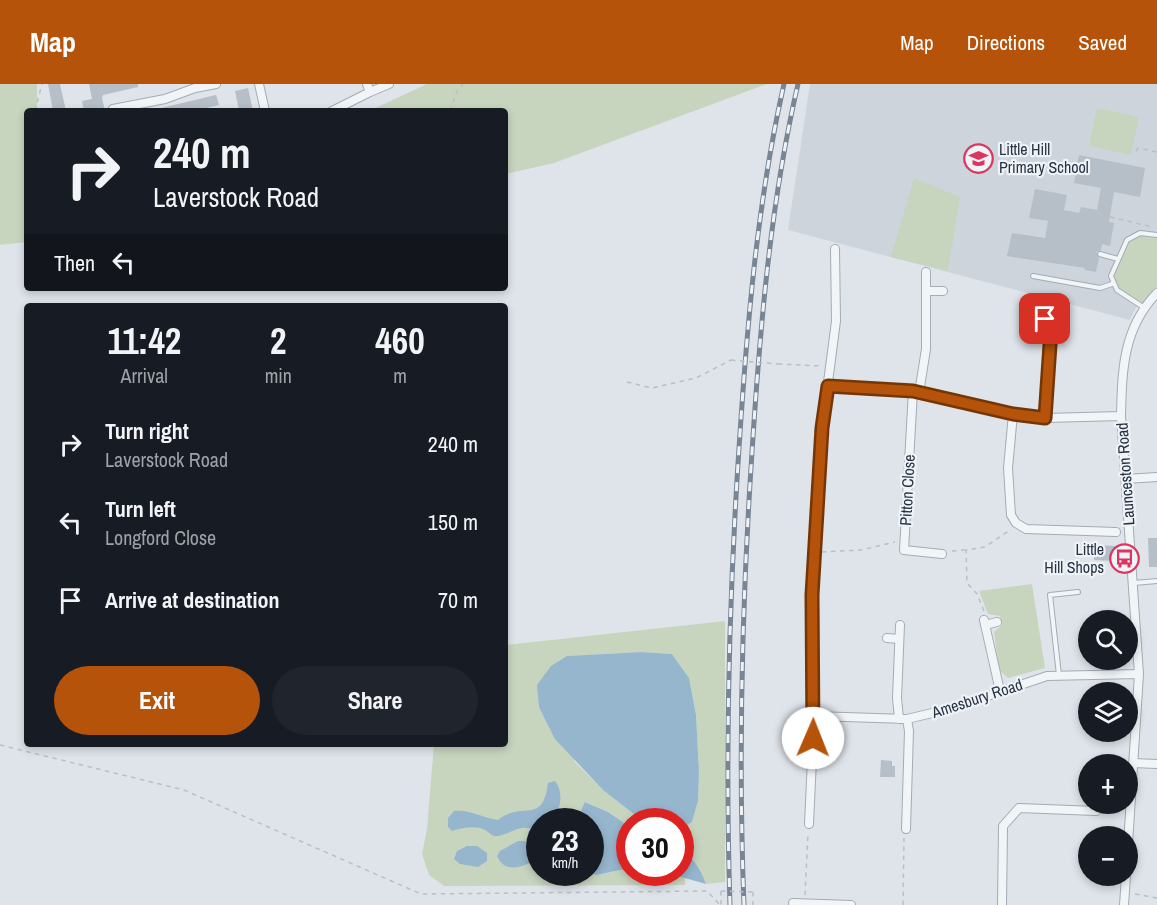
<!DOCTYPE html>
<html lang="en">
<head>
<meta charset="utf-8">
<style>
	body { margin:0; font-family:"Archivo Narrow",sans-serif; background:#20242c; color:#f1f3f6; height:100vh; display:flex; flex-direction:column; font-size:22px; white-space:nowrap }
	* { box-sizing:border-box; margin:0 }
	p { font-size:20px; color:#9ea1a6 }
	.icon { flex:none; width:33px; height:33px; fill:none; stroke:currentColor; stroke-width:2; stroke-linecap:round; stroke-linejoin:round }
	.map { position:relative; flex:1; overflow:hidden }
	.panel { position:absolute; left:24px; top:219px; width:484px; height:444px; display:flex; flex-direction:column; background:#171b24; border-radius:6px; box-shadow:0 3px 9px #0003 }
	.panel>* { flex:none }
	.top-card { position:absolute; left:24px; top:24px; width:484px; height:183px; border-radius:6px; box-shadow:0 3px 9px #0003; background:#171b24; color:#f1f3f6; overflow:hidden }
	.tools { position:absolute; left:1078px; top:526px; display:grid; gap:12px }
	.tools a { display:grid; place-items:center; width:60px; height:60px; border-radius:50%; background:#171b24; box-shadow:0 3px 9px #0003; font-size:30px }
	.speed { position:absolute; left:526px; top:724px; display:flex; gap:12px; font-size:30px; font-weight:700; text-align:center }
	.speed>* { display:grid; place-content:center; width:78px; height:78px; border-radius:50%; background:#171b24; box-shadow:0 3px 9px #0003; line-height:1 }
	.speed small { font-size:15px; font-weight:400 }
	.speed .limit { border:9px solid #d22; background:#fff; color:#111 }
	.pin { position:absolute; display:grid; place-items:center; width:51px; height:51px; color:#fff; margin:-26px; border-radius:12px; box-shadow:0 3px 9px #0006 }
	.me { position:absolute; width:66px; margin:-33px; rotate:1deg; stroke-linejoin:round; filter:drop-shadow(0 0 4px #0008) }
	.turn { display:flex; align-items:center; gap:21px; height:126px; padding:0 30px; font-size:27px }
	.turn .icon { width:78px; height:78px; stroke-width:2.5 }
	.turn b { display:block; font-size:42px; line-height:51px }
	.then { display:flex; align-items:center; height:57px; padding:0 30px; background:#0003; gap:12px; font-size:22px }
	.eta { display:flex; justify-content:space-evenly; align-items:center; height:102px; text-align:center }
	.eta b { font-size:36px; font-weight:700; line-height:42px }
	.primary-button { display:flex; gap:12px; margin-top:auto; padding:12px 30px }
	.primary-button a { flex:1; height:69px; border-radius:36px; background:#b45309; color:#fff; font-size:24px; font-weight:700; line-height:69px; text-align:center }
	.primary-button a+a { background:#20242c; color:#f1f3f6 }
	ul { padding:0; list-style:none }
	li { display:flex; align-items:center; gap:18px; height:78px; padding:0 30px }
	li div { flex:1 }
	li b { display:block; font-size:22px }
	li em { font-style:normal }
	header { display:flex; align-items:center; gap:36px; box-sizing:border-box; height:84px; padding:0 30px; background:#b45309; color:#fff }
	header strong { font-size:28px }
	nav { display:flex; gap:33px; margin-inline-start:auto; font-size:21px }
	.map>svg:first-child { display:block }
	.built { fill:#cdd4dc }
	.green { fill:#c7d5bf }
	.water { fill:#96b6ce }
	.building { fill:#b6bec8 }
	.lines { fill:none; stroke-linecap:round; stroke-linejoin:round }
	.service-casing { stroke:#a4abb5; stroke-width:6 }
	.minor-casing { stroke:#a4abb5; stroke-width:10 }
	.path { stroke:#b9bfc5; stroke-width:1.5; stroke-dasharray:4.5 4.5; stroke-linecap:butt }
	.service { stroke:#f2f5f8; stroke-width:4 }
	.minor { stroke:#f2f5f8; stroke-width:8 }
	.rail-casing { stroke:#778595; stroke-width:5 }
	.rail { stroke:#eff3f7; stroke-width:3; stroke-dasharray:9; stroke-linecap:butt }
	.path-bridge { stroke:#b9bfc5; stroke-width:1.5; stroke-dasharray:4.5 4.5; stroke-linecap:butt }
	.route-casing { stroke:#753606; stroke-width:15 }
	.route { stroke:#b45309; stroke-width:10 }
	.labels { text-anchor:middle; stroke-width:4.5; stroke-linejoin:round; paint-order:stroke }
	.poi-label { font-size:16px; fill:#263343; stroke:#eff3f7; text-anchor:start }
	.street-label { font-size:16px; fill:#263343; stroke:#eff3f7 }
</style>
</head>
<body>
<header>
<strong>Map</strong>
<nav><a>Map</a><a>Directions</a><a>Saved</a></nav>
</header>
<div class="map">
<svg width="1157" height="821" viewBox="0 0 1157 821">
	<rect width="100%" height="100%" fill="#dfe4ea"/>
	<path class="built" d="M810 0H1157V199L1135 225 1130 236 788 146Z"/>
	<path class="green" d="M0 0H37V27H27V158L0 161Z
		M427 0H767L554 79 506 90V27H369Z
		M1097 24 1139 33 1131 71 1089 62Z
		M914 94 960 113 948 187 891 173Z
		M1140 149 1157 151V209L1143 223C1103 197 1108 198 1127 156Z
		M1032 500 1045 584 1008 594 999 586 994 548 1002 541 1000 532 988 530 979 507Z
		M725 537V798L706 800C701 786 694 773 681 766V745L692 738 698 717 699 688 696 631 689 594 672 570 641 568 567 572 574 677 603 706 644 738H630V743L608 728 586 718 576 738H540V789L596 791 630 784V789H667L685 793V801L444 802 429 791 422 770 427 745 434 660H506V561Z"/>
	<path class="water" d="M641 568 672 570 689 594 696 631 699 688 698 717 692 738 681 745V738H644L603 706 555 655 539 623 537 601 551 582 567 572Z
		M555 697C566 710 560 738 540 738V742L534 746C519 739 512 750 498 752 492 753 490 749 485 746 475 741 462 744 452 747L448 743V734L454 727C470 725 482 734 498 736 522 716 543 742 548 699Z
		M585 718 608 728 630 743V784L596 791 590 789 591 738H576Z
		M518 757H525L530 762 534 772 530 779C516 785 504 787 497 772L500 767Z
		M467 762H477L487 769V777L478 783 460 780 454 775 457 767Z
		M681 766C694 773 701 786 706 800L667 789H681Z"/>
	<path class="building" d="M48 0H60L66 27H53Z
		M89 0H138V3L103 11 102 14 105 27H95L94 24 84 27 82 17 92 15Z
		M248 4 253 27H239L235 7Z
		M216 11 219 21 194 27H162L161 24Z
		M1079 71 1145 84 1140 113 1114 108 1109 138 1114 139 1110 162 1102 160 1101 166 1096 168 1099 174 1096 188 1084 186 1085 184 1007 172 1012 149 1045 154 1048 137 1029 134 1035 105 1067 111 1064 126 1079 129 1081 123 1097 126 1101 104 1074 99Z
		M1148 454H1157V483H1149Z
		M1094 461 1115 462V477L1094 476Z
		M881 676 892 677V682H895V693H880Z"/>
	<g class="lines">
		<defs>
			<path id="service" d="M1100 170 1118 175
				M1033 192 1100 204 1112 200
				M1143 223 1117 206 1111 192 1127 156 1140 149 1157 151
				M1134 499 1157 497
				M1059 591 1050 511 1078 508"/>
			<path id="minor" d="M259 0 265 27
				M370 8 389 0
				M113 27V25L165 15 195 4 216 0
				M332 27 370 8 367 0
				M926 207H943
				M1051 246 1059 242
				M828 302 913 307 1013 330 1045 334 1121 332
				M913 307 904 466 942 470
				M919 309 926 265V188
				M1013 330 1008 384 1011 431 1016 439 1026 445 1116 448
				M1045 334 1051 246 1045 235
				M1126 395 1157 393
				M984 536 1000 607
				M985 541 997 538
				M887 554 899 555
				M814 632 907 635 949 625 1047 592 1139 590
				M899 635 897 614 900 541
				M1133 679 1157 680
				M809 740 814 632 811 511 822 344 836 237 835 165
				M906 745 909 647 907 635
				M1128 760 1139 590 1121 332C1122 286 1123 244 1157 209
				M793 819 851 821
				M1002 821 1003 742 1019 724 1096 727
				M1124 821 1126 792"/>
		</defs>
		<use href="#service" class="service-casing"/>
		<use href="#minor" class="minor-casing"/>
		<path class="path" d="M35 27 42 0
			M450 27 457 7 463 0
			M1136 67 1138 64 1157 68
			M1110 133 1153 143
			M778 280 822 282
			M627 298 652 304 696 294 731 276
			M952 467 965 466
			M822 468 861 466 895 458
			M984 527 977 510 967 499 966 466 985 463 1010 446
			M0 661 184 706 421 810 707 807 720 821
			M1105 728 1122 729
			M721 807V821
			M753 808V821
			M1135 810 1157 814
			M805 811 808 750
			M903 821 904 754"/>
		<use href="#service" class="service"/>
		<use href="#minor" class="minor"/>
		<defs>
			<path id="rail" d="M730 821C725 669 729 516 739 364 747 242 757 119 784 0
				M744 821C738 670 742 519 752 368 760 245 770 121 798 0"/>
		</defs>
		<use href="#rail" class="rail-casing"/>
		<use href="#rail" class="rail"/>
		<path class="path-bridge" d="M731 276 778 280
			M721 807 753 808"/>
	</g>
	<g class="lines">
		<defs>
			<path id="route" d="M813 654 812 511 822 344 828 302 913 307 1013 330 1045 334 1051 246 1045 235"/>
		</defs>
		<use href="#route" class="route-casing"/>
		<use href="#route" class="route"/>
	</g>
	<defs>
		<symbol id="school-ring" viewBox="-11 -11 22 22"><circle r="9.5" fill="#eff3f7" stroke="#dd365e" stroke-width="1.5"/><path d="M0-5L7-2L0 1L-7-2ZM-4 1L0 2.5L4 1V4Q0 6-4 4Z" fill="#dd365e"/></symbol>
		<symbol id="bus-ring" viewBox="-11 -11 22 22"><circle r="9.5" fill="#eff3f7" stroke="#dd365e" stroke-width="1.5"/><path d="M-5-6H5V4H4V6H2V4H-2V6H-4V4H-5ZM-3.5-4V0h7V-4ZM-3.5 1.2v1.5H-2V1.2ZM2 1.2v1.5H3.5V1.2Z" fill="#dd365e"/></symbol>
	</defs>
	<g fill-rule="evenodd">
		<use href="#school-ring" x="962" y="58" width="33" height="33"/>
		<use href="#bus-ring" x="1108" y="458" width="33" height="33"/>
	</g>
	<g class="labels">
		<g class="poi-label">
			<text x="999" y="71">Little Hill<tspan x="999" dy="18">Primary School</tspan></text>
			<text x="1104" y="471" text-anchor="end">Little<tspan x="1104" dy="18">Hill Shops</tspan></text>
		</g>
		<g class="street-label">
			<text transform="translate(1125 390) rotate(-94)" y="6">Launceston Road</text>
			<text transform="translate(907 406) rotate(-87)" y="6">Pitton Close</text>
			<text transform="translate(977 614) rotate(-18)" y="6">Amesbury Road</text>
		</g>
	</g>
</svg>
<div class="tools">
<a><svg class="icon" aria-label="search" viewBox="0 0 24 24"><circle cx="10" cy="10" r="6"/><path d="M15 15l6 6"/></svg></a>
<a><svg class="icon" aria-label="layers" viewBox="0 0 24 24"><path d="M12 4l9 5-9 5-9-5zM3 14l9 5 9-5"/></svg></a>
<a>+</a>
<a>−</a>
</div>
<div class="speed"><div>23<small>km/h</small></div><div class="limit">30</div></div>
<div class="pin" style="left:1045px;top:235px;background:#d93025"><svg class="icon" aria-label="arrive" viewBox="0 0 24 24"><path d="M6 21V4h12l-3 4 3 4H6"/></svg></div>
<svg class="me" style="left:813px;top:654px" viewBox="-20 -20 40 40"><circle r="19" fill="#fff"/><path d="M0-13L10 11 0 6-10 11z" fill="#b45309"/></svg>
<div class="top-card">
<div class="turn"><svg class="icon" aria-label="right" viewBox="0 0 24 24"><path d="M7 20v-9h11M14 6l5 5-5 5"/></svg><div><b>240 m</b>Laverstock Road</div></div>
<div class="then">Then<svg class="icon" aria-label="left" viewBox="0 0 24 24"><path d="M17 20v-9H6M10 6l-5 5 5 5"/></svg></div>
</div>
<section class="panel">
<div class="eta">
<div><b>11:42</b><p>Arrival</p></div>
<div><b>2</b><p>min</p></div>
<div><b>460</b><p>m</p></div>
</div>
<ul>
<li><svg class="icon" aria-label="right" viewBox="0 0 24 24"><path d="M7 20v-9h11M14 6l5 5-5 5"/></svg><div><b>Turn right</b><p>Laverstock Road</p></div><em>240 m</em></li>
<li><svg class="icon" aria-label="left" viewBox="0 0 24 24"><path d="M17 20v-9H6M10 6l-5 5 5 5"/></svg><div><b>Turn left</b><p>Longford Close</p></div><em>150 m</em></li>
<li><svg class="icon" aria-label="arrive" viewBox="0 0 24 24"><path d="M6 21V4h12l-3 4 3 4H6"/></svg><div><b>Arrive at destination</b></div><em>70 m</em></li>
</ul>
<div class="primary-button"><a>Exit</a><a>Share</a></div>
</section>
</div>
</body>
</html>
